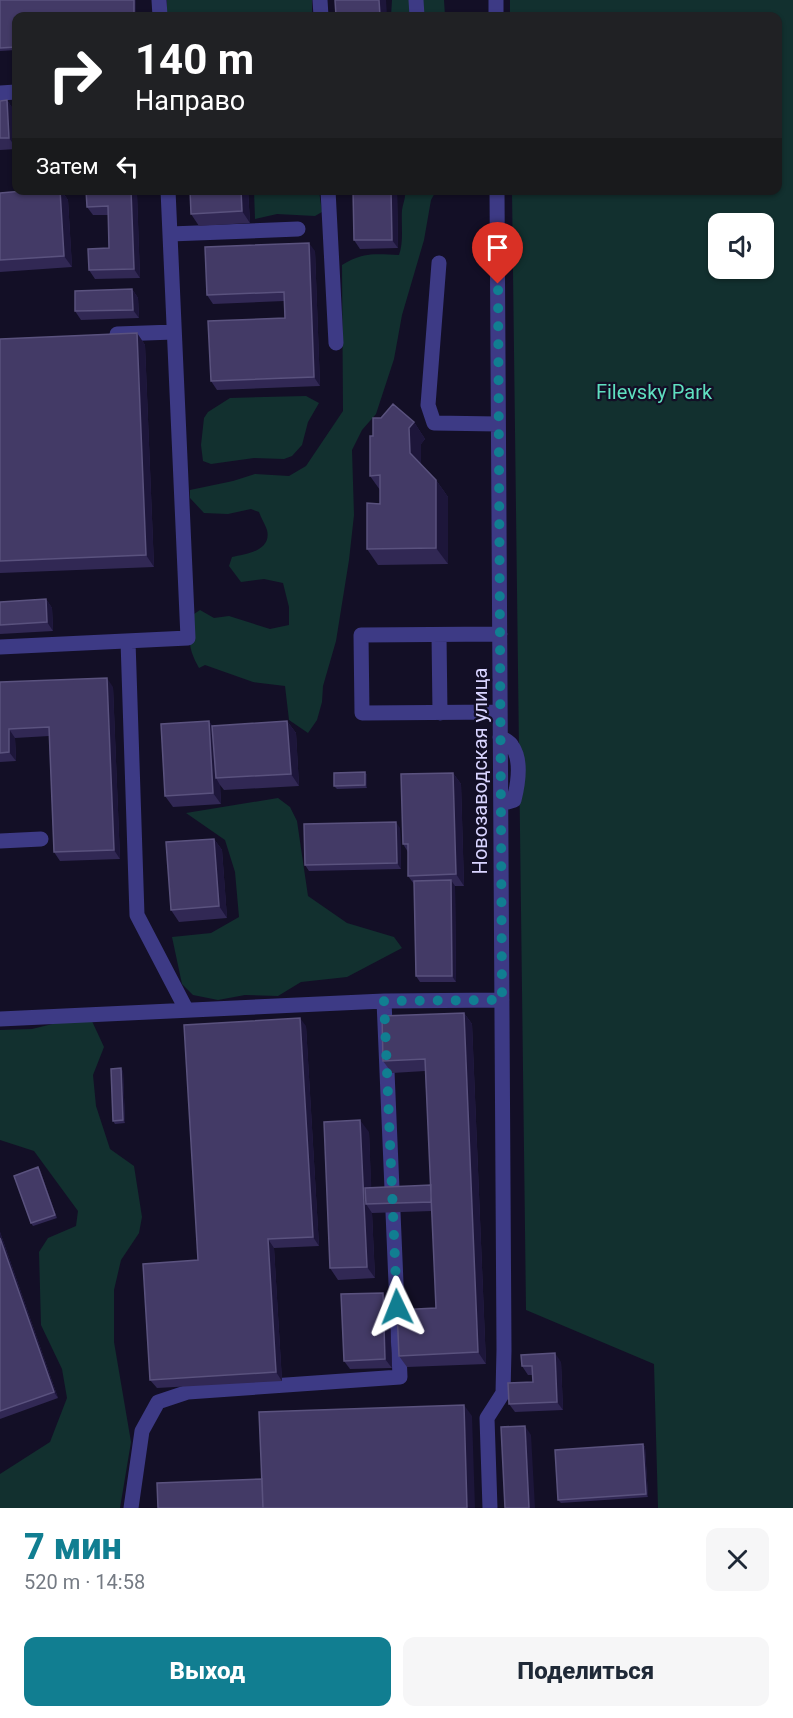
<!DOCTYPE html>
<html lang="ru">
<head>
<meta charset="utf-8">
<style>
	body { margin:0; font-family:Roboto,sans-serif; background:#f6f6f7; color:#1f2937; height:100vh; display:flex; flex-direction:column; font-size:22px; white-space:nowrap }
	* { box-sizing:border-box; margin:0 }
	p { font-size:20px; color:#747a83 }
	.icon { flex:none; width:33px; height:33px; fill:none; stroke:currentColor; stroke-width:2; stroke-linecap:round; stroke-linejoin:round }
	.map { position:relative; height:1508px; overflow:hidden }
	.side { display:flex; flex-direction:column; background:#fff; flex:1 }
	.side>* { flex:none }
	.hud { position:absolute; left:12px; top:12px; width:770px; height:183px; border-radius:12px; box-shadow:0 2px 4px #0004; background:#202124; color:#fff; overflow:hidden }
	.controls { position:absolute; left:708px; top:213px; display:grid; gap:12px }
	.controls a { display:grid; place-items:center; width:66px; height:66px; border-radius:12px; background:#fff; box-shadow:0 2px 4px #0004; font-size:30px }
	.pin { position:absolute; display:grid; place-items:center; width:51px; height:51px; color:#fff; margin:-62px -26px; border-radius:50% 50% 50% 0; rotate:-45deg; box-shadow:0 0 6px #0007 }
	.pin .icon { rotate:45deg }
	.me { position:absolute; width:66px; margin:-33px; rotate:358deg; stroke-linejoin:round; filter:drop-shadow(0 0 4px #0008) }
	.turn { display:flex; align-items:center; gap:21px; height:126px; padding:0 24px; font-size:27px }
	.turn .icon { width:78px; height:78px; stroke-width:2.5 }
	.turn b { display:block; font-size:42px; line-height:51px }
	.then { display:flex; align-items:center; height:57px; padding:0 24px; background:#0003; gap:12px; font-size:22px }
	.round { display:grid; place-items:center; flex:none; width:63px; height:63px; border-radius:12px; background:#f6f6f7 }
	.summary { display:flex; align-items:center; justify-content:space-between; height:102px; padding:0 24px }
	h1 { font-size:36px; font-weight:800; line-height:45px; color:#117e91 }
	.action { display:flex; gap:12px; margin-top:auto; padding:12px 24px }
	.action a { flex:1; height:69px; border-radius:12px; background:#117e91; color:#fff; font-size:24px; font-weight:800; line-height:69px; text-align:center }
	.action a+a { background:#f6f6f7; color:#1f2937 }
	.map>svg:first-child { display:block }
	.green { fill:#12302f; fill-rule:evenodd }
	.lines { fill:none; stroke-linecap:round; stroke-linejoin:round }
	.minor { stroke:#3d3a85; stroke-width:15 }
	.wall { fill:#312854 }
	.shaded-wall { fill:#1d163a }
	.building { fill:#433a66; stroke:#5a527e; stroke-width:1.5 }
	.route { stroke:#117e91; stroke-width:10; stroke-dasharray:0 18 }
	.labels { text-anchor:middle; stroke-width:4.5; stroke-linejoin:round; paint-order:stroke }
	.park-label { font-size:20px; fill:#5fe0c0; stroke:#130f26 }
	.street-label { font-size:20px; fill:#d9d4ff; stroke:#130f26 }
</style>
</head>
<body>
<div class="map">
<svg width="793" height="1508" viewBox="0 0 793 1508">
	<rect width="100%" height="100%" fill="#130f26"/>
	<path class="green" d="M167 0H312V16H167Z
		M392 0H444L445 16H391Z
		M510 0H793V1508H658L654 1364 526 1310 512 191 777 190V16H510ZM718 224H764V268H718Z
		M254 191H319L322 212 315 216 277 214 255 219Z
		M405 191H436L431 200 424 240 402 315 394 359 376 414 362 430 352 450 354 515 349 560 336 641 323 686 322 702 317 720 308 733 289 720 285 686 253 682 205 665 199 668C188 649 187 636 194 614L200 610 214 618 229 616 270 629 289 625V607L283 583 264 579 241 582 229 566 232 557C246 554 272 551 267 530 265 524 261 518 259 512L251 509 228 514 204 513 190 498V490L233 481 255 474 289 476 306 466 343 411 342 265C363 252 375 254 399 255 404 241 401 225 402 210 403 203 406 198 405 191Z
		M306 396 319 403 308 422 302 445 292 456 284 459 254 458 211 464 203 461 201 445 204 418 208 412 230 398Z
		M278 798 290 807 297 821 308 896 347 923 394 937 402 948 347 977 301 982 278 996 245 995 218 1000 193 995 182 984 172 937 211 933 239 917 235 872 225 840 186 813Z
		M77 1018 91 1019 104 1047 93 1075 96 1106 110 1149 134 1166 142 1217 139 1233 121 1260 114 1290V1342L131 1442 120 1508H0V1474L50 1442 67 1398 62 1369 41 1325 39 1252 48 1238 76 1226 78 1211 34 1151 0 1140V1030L32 1029Z"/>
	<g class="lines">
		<path class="minor" d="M159 0 160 16
			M320 0 321 16
			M416 0 417 16
			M496 0V16
			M0 93 16 92
			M328 190 336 343
			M170 234 298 229
			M439 263 428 405 434 423 498 424
			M117 334 174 332
			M500 634 361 635 362 713 500 712
			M439 635 440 713
			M128 641 137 915 186 1009
			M0 647 188 638 168 190
			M500 737C504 739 510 742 512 746 522 760 518 784 514 800L501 804
			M0 841 41 839
			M0 1019 384 1001 502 1000
			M131 1508 142 1431 158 1402 188 1392 400 1377 384 1001
			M490 1508 487 1418 503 1393 504 1350 497 190"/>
	</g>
	<path class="wall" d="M0 0H136V16H16V50L0 51Z
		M7 100 15 112 16 149 0 150V101Z
		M34 190H61L68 200 72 267 0 272V193Z
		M190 190H248L250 223 199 226 191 214Z
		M353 190H397L398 248 360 249 354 240Z
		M137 194 140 278 95 279 89 270 109 248 108 215H93L87 207Z
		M315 251 320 386 217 390 211 381 285 318 284 301 213 304 207 295Z
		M132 289 138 298 139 318 81 320 75 311Z
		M137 333 145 345 154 567 0 573V339Z
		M414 422 425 439 421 444V465L436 480 448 497V564L378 565 367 549 380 504V490L370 476Z
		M46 599 52 608 53 631 0 634V602Z
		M0 682 113 687 120 859 60 861 54 852 49 736 15 738 16 761 0 762Z
		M209 721 212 726 287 721 296 733 299 786 224 790 220 785 221 804 173 807 165 796Z
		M365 772 367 775V788L337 789 334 786Z
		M453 773 461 784 464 886H455L456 982H420L416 976 414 884 408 876V852L403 844Z
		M400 828 401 869 309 871 305 865Z
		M214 839 222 850 227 918 179 922 171 910Z
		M464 1013 472 1024 486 1364 407 1367 399 1356 436 1308 432 1211 372 1213 375 1278 338 1280 330 1268 369 1132 371 1188 431 1185 425 1071 392 1073 383 1061Z
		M306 1026 319 1246 274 1248 282 1381 157 1388 150 1380 198 1260Z
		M123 1071 125 1123 115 1124 113 1121Z
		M38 1167 40 1170 57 1218 33 1226 31 1223Z
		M0 1232 58 1398 0 1419Z
		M389 1302 392 1368 350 1369 344 1361Z
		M561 1362 563 1410 515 1412 509 1404 533 1382V1375H528L522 1366Z
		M643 1444 645 1447 648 1497 561 1503 558 1500Z"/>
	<path class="shaded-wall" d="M134 0H136V16H134Z
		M379 0H386L387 16H380Z
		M7 100 15 112 16 148 9 138Z
		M60 190H61L68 200 72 267 64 256Z
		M131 190H135L137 194 140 278 134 269Z
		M241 190H248L250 223 242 211Z
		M391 190H397L398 248 392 240Z
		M309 243 315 251 320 386 314 377Z
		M132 289 138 298 139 318 133 310Z
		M137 333 145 345 154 567 146 555Z
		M414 422 425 439 421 444V470L410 453 409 428Z
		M436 480 448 497V564L436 548Z
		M46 599 52 608 53 631 47 622Z
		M107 678 113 687 120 859 114 850Z
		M209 721 217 732 216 778 220 785 221 804 213 793Z
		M287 721 296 733 299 786 291 774Z
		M9 729 15 738 16 761 9 752Z
		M365 772 367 775V788L365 785Z
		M453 773 461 784 464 886 456 874Z
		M396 822 400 828 401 869 397 863Z
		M214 839 222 850 227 918 219 906Z
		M451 880 455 886 456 982 452 976Z
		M464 1013 472 1024 486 1364 478 1352Z
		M300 1018 306 1026 319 1246 313 1237Z
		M121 1068 123 1071 125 1123 123 1120Z
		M360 1120 369 1132 372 1204H366L372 1213 375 1278 367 1267Z
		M38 1167 40 1170 57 1218 55 1215Z
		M0 1232 58 1398 54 1392 0 1238Z
		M268 1239 274 1248 282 1381 276 1372Z
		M383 1293 389 1302 392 1368 385 1359Z
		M555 1353 561 1362 563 1410 557 1402Z
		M464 1405 472 1416 475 1508H467Z
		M525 1426 531 1435 535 1508H529Z
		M643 1444 645 1447 648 1497 646 1494Z"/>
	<path class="building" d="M0 0H134V16H16V47L0 48Z
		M335 0H379L380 16H336Z
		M7 100 9 138H0V101Z
		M34 190H60L64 256 0 260V193Z
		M86 190H131L134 269 89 270 88 249 109 248 108 206 87 207Z
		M190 190H241L242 211 191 214Z
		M353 190H391L392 240H354Z
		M309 243 314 377 211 381 208 321 285 318 284 292 207 295 205 247Z
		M132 289 133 310 75 311V291Z
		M137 333 146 555 0 561V339Z
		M393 404 414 422 409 428 410 453 436 480V548L367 549V503L380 504V475L370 476V436H373V418H381Z
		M46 599 47 622 0 625V602Z
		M107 678 114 850 54 852 49 727 9 729V752L0 753V682Z
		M209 721 213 793 165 796 161 724Z
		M287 721 291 774 216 778 212 726Z
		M365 772V785L334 786V773Z
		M453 773 456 874 408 876V844H403L401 774Z
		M396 822 397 863 305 865 304 824Z
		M214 839 219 906 171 910 166 842Z
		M451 880 452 976H416L414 881Z
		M464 1013 478 1352 399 1356 397 1310 436 1308 425 1059 383 1061 382 1016Z
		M300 1018 313 1237 268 1239 276 1372 150 1380 143 1264 198 1260 184 1025Z
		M121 1068 123 1120 113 1121 111 1069Z
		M360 1120 367 1267 330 1268 324 1122Z
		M38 1167 55 1215 31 1223 14 1176Z
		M431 1185V1202L366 1204 365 1188Z
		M0 1238 54 1392 0 1411Z
		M383 1293 385 1359 344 1361 341 1294Z
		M555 1353 557 1402 509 1404 508 1383 533 1382 532 1366H522L521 1355Z
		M464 1405 467 1508H263L259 1412Z
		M525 1426 529 1508H505L501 1427Z
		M643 1444 646 1494 558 1500 555 1450Z
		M262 1479 263 1508H158L157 1483Z"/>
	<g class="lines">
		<path class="route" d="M397 1307 384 1001 502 1000 498 284"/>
	</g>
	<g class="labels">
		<g class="park-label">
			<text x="654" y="399">Filevsky Park</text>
		</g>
		<g class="street-label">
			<text transform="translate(480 771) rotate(-90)" y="7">Новозаводская улица</text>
		</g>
	</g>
</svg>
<div class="controls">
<a><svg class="icon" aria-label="sound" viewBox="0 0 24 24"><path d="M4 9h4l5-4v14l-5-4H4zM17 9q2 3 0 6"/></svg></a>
</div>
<div class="pin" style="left:498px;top:284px;background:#d93025"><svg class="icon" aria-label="arrive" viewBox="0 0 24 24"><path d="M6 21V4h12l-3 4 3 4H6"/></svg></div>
<svg class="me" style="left:397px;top:1307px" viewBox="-20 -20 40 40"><path d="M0-17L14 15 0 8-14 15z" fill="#117e91" stroke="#fff" stroke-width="4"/></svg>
<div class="hud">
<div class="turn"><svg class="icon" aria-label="right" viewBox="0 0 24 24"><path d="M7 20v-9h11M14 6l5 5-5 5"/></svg><div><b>140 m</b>Направо</div></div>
<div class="then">Затем<svg class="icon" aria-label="left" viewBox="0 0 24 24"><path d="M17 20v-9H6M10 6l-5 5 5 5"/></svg></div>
</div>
</div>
<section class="side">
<div class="summary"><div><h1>7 мин</h1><p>520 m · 14:58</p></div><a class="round"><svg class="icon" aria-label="close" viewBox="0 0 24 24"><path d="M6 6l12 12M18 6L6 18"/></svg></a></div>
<div class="action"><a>Выход</a><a>Поделиться</a></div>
</section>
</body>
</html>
